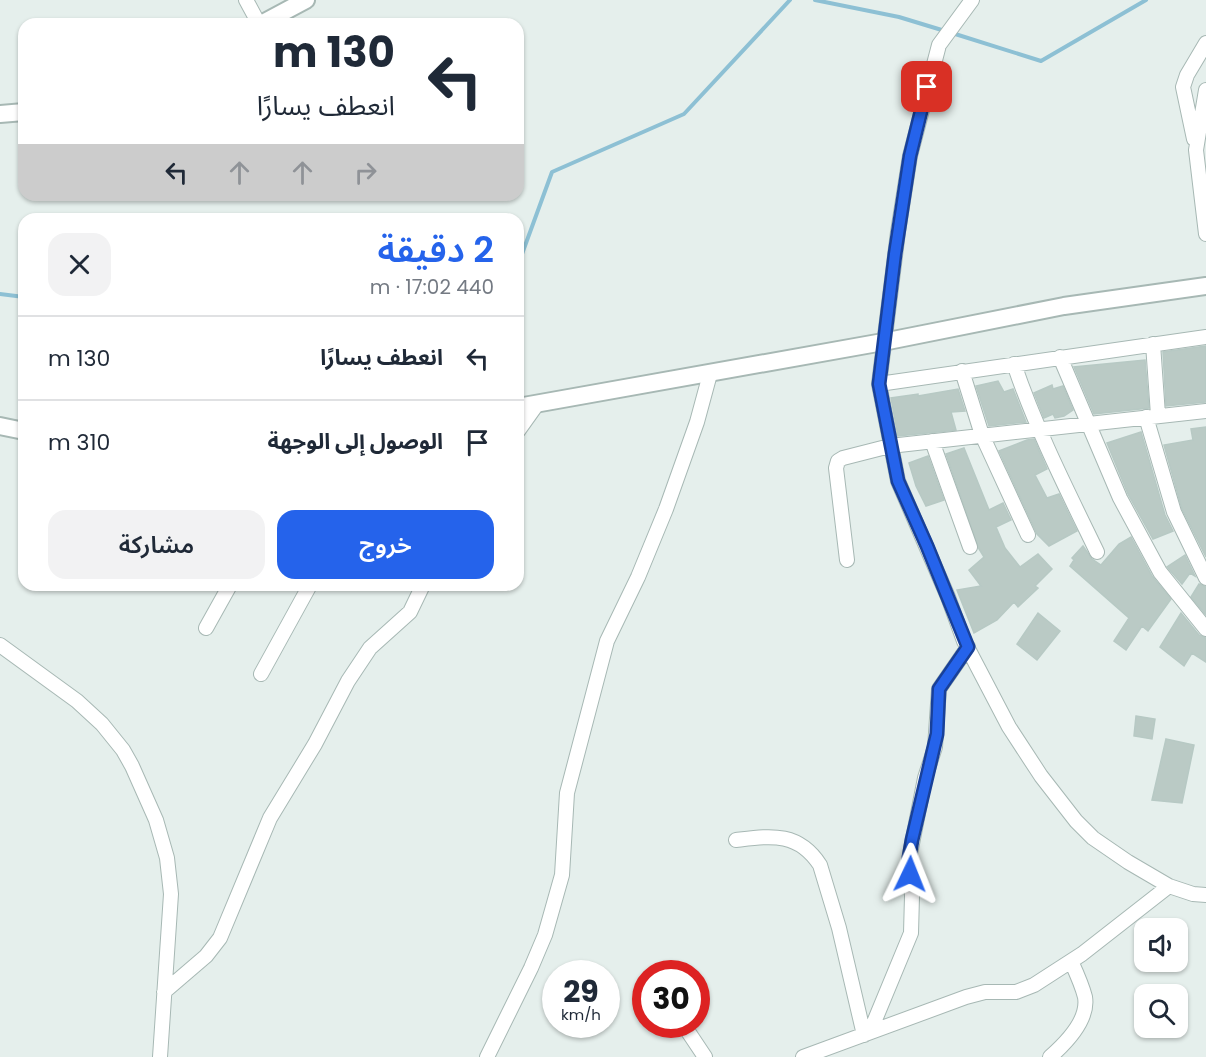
<!DOCTYPE html>
<html lang="ar">
<head>
<meta charset="utf-8">
<style>
	body { margin:0; font-family:Poppins,"Noto Sans Arabic",sans-serif; background:#f2f2f3; color:#1f2937; direction:rtl; height:100vh; display:flex; flex-direction:column; font-size:22px; white-space:nowrap }
	* { box-sizing:border-box; margin:0 }
	p { font-size:20px; color:#747a83 }
	.icon { flex:none; width:33px; height:33px; fill:none; stroke:currentColor; stroke-width:2; stroke-linecap:round; stroke-linejoin:round }
	.map { position:relative; flex:1; overflow:hidden; direction:ltr }
	.sheet { position:absolute; left:18px; top:213px; width:506px; height:378px; display:flex; flex-direction:column; background:#fff; border-radius:18px; box-shadow:0 2px 4px #0004; direction:rtl }
	.sheet>* { flex:none }
	.guide { position:absolute; left:18px; top:18px; width:506px; height:183px; border-radius:18px; box-shadow:0 2px 4px #0004; direction:rtl; background:#fff; color:#1f2937; overflow:hidden }
	.fabs { position:absolute; left:1134px; top:918px; display:grid; gap:12px }
	.fabs a { display:grid; place-items:center; width:54px; height:54px; border-radius:12px; background:#fff; box-shadow:0 2px 4px #0004; font-size:30px }
	.speed { position:absolute; left:542px; top:960px; display:flex; gap:12px; font-size:30px; font-weight:700; text-align:center }
	.speed>* { display:grid; place-content:center; width:78px; height:78px; border-radius:50%; background:#fff; box-shadow:0 2px 4px #0004; line-height:1 }
	.speed small { font-size:15px; font-weight:400 }
	.speed .limit { border:9px solid #d22; background:#fff; color:#111 }
	.pin { position:absolute; display:grid; place-items:center; width:51px; height:51px; color:#fff; margin:-26px; border-radius:12px; box-shadow:0 3px 9px #0006 }
	.me { position:absolute; width:66px; margin:-33px; rotate:2deg; stroke-linejoin:round; filter:drop-shadow(0 0 4px #0008) }
	.turn { display:flex; align-items:center; gap:21px; height:126px; padding:0 30px; font-size:27px }
	.turn .icon { width:78px; height:78px; stroke-width:2.5 }
	.turn b { display:block; font-size:42px; line-height:51px }
	.lanes { display:flex; align-items:center; height:57px; padding:0 30px; background:#0003; justify-content:center; gap:30px; direction:ltr }
	.lanes .off { opacity:.35 }
	.round { display:grid; place-items:center; flex:none; width:63px; height:63px; border-radius:18px; background:#f2f2f3 }
	.head { display:flex; align-items:center; justify-content:space-between; height:102px; padding:0 30px }
	h1 { font-size:36px; font-weight:600; line-height:45px; color:#2563eb }
	.primary-button { display:flex; gap:12px; margin-top:auto; padding:12px 30px }
	.primary-button a { flex:1; height:69px; border-radius:18px; background:#2563eb; color:#fff; font-size:24px; font-weight:600; line-height:69px; text-align:center }
	.primary-button a+a { background:#f2f2f3; color:#1f2937 }
	ul { padding:0; list-style:none }
	li { display:flex; align-items:center; gap:18px; height:84px; padding:0 30px; border-top:2px solid #e0e1e3 }
	li div { flex:1 }
	li b { display:block; font-size:22px }
	li em { font-style:normal }
	.map>svg:first-child { display:block }
	.lines { fill:none; stroke-linecap:round; stroke-linejoin:round }
	.stream { stroke:#8dc0d4; stroke-width:4 }
	.building { fill:#bacac5; stroke:#b7c9c4; stroke-width:1.5 }
	.minor-casing { stroke:#a7b8b4; stroke-width:16 }
	.tertiary-casing { stroke:#a7b8b4; stroke-width:20 }
	.minor { stroke:#fff; stroke-width:14 }
	.tertiary { stroke:#fff; stroke-width:16 }
	.route-casing { stroke:#184099; stroke-width:15 }
	.route { stroke:#2563eb; stroke-width:10 }
</style>
</head>
<body>
<div class="map">
<svg width="1206" height="1057" viewBox="0 0 1206 1057">
	<rect width="100%" height="100%" fill="#e5efec"/>
	<g class="lines">
		<path class="stream" d="M815 0 899 17 945 31
			M952 33 1041 61 1146 0
			M518 265 552 172 684 114 790 0
			M0 294 24 297"/>
	</g>
	<path class="building" d="M1206 346V402L1166 406 1163 352Z
		M1145 360 1149 408 1094 414 1074 367Z
		M998 381 1004 392 1013 389 1026 422 989 426 976 386Z
		M1052 385 1053 389 1063 386 1073 410 1064 416 1055 418 1053 414 1044 418 1034 393Z
		M958 389 965 411 951 412 956 430 898 436 891 398 918 394V396Z
		M1206 427V557L1182 509 1164 445 1193 440 1191 429Z
		M1141 432 1165 515 1173 531 1153 539 1128 494 1107 443Z
		M1034 439 1047 469 1035 475 1047 498 1059 494 1077 531 1049 546 1037 534 999 451 1027 440Z
		M964 448 989 510 1003 503 1011 520 996 527 1005 548 1020 567 1038 554 1052 569 1035 586 1038 588 1018 607 1014 602 997 620 974 633 957 590 981 586 969 570 984 557 979 549 946 454Z
		M928 456 944 500 926 506 916 486 909 463Z
		M1131 537 1152 576 1171 599 1148 631 1142 626 1126 650 1114 641 1129 618 1070 566 1074 560 1072 558 1083 546 1092 559 1101 565 1119 544Z
		M1185 555 1195 576 1190 573 1182 584 1167 567Z
		M1199 584 1206 587V615L1191 597Z
		M1038 613 1060 631 1037 660 1017 644Z
		M1181 613 1199 635 1206 638V662L1192 653 1184 666 1160 647Z
		M1136 716 1155 719 1152 739 1134 736Z
		M1166 739 1194 745 1182 803 1152 800Z"/>
	<g class="lines">
		<defs>
			<path id="minor" d="M246 0 259 24
				M972 0 939 45 910 156 898 232 879 384 898 481 948 597 964 641 1009 727 1041 776 1076 821 1093 838 1128 862 1169 886 1193 894 1206 895
				M1206 90 1196 150 1206 234
				M1194 139 1183 87 1187 75 1206 43
				M1153 344 1158 415
				M1060 357 1120 498 1160 572 1206 629
				M1014 364C1036 429 1067 490 1097 552
				M962 371 982 435 1028 535
				M879 384 1206 337
				M1146 417 1174 512 1206 578
				M518 431 538 403
				M932 441 970 547
				M847 560 836 468 838 461 843 458 890 446 1206 411
				M206 628 230 585
				M0 645 77 701 102 724 123 750 132 766 156 820 167 858 171 894 160 1057
				M261 674 310 585
				M736 840C770 836 798 831 820 865L839 928 864 1035
				M164 992 206 956 220 938 270 818 315 744 348 681 370 648 410 612 423 585
				M683 1024 705 1057
				M870 1032 911 933 912 896 909 859 925 778 935 747 939 689 968 647
				M487 1057 531 968 545 935 562 875 567 793 607 641 638 577 666 509 697 422 710 374
				M803 1057 966 997 985 992H1016L1034 985 1082 954 1169 886
				M1050 1057C1066 1043 1089 1020 1085 997 1082 985 1076 972 1071 961"/>
			<path id="tertiary" d="M261 24 306 0
				M0 114 24 112
				M518 407 883 342 1064 306 1206 286
				M0 426 24 431"/>
		</defs>
		<use href="#minor" class="minor-casing"/>
		<use href="#tertiary" class="tertiary-casing"/>
		<use href="#minor" class="minor"/>
		<use href="#tertiary" class="tertiary"/>
	</g>
	<g class="lines">
		<defs>
			<path id="route" d="M910 874 909 858 912 840 937 734 939 689 968 647 927 546 898 481 879 384 895 254 910 156 927 87"/>
		</defs>
		<use href="#route" class="route-casing"/>
		<use href="#route" class="route"/>
	</g>
</svg>
<div class="fabs">
<a><svg class="icon" aria-label="sound" viewBox="0 0 24 24"><path d="M4 9h4l5-4v14l-5-4H4zM17 9q2 3 0 6"/></svg></a>
<a><svg class="icon" aria-label="search" viewBox="0 0 24 24"><circle cx="10" cy="10" r="6"/><path d="M15 15l6 6"/></svg></a>
</div>
<div class="speed"><div>29<small>km/h</small></div><div class="limit">30</div></div>
<div class="pin" style="left:927px;top:87px;background:#d93025"><svg class="icon" aria-label="arrive" viewBox="0 0 24 24"><path d="M6 21V4h12l-3 4 3 4H6"/></svg></div>
<svg class="me" style="left:910px;top:874px" viewBox="-20 -20 40 40"><path d="M0-17L14 15 0 8-14 15z" fill="#2563eb" stroke="#fff" stroke-width="4"/></svg>
<div class="guide">
<div class="turn"><svg class="icon" aria-label="left" viewBox="0 0 24 24"><path d="M17 20v-9H6M10 6l-5 5 5 5"/></svg><div><b>130 m</b>انعطف يسارًا</div></div>
<div class="lanes"><svg class="icon" aria-label="left" viewBox="0 0 24 24"><path d="M17 20v-9H6M10 6l-5 5 5 5"/></svg><svg class="icon off" aria-label="ahead" viewBox="0 0 24 24"><path d="M12 20V5M6 11l6-6 6 6"/></svg><svg class="icon off" aria-label="ahead" viewBox="0 0 24 24"><path d="M12 20V5M6 11l6-6 6 6"/></svg><svg class="icon off" aria-label="right" viewBox="0 0 24 24"><path d="M7 20v-9h11M14 6l5 5-5 5"/></svg></div>
</div>
<section class="sheet">
<div class="head"><div><h1>2 دقيقة</h1><p>440 m · 17:02</p></div><a class="round"><svg class="icon" aria-label="close" viewBox="0 0 24 24"><path d="M6 6l12 12M18 6L6 18"/></svg></a></div>
<ul>
<li><svg class="icon" aria-label="left" viewBox="0 0 24 24"><path d="M17 20v-9H6M10 6l-5 5 5 5"/></svg><div><b>انعطف يسارًا</b></div><em>130 m</em></li>
<li><svg class="icon" aria-label="arrive" viewBox="0 0 24 24"><path d="M6 21V4h12l-3 4 3 4H6"/></svg><div><b>الوصول إلى الوجهة</b></div><em>310 m</em></li>
</ul>
<div class="primary-button"><a>خروج</a><a>مشاركة</a></div>
</section>
</div>
</body>
</html>
